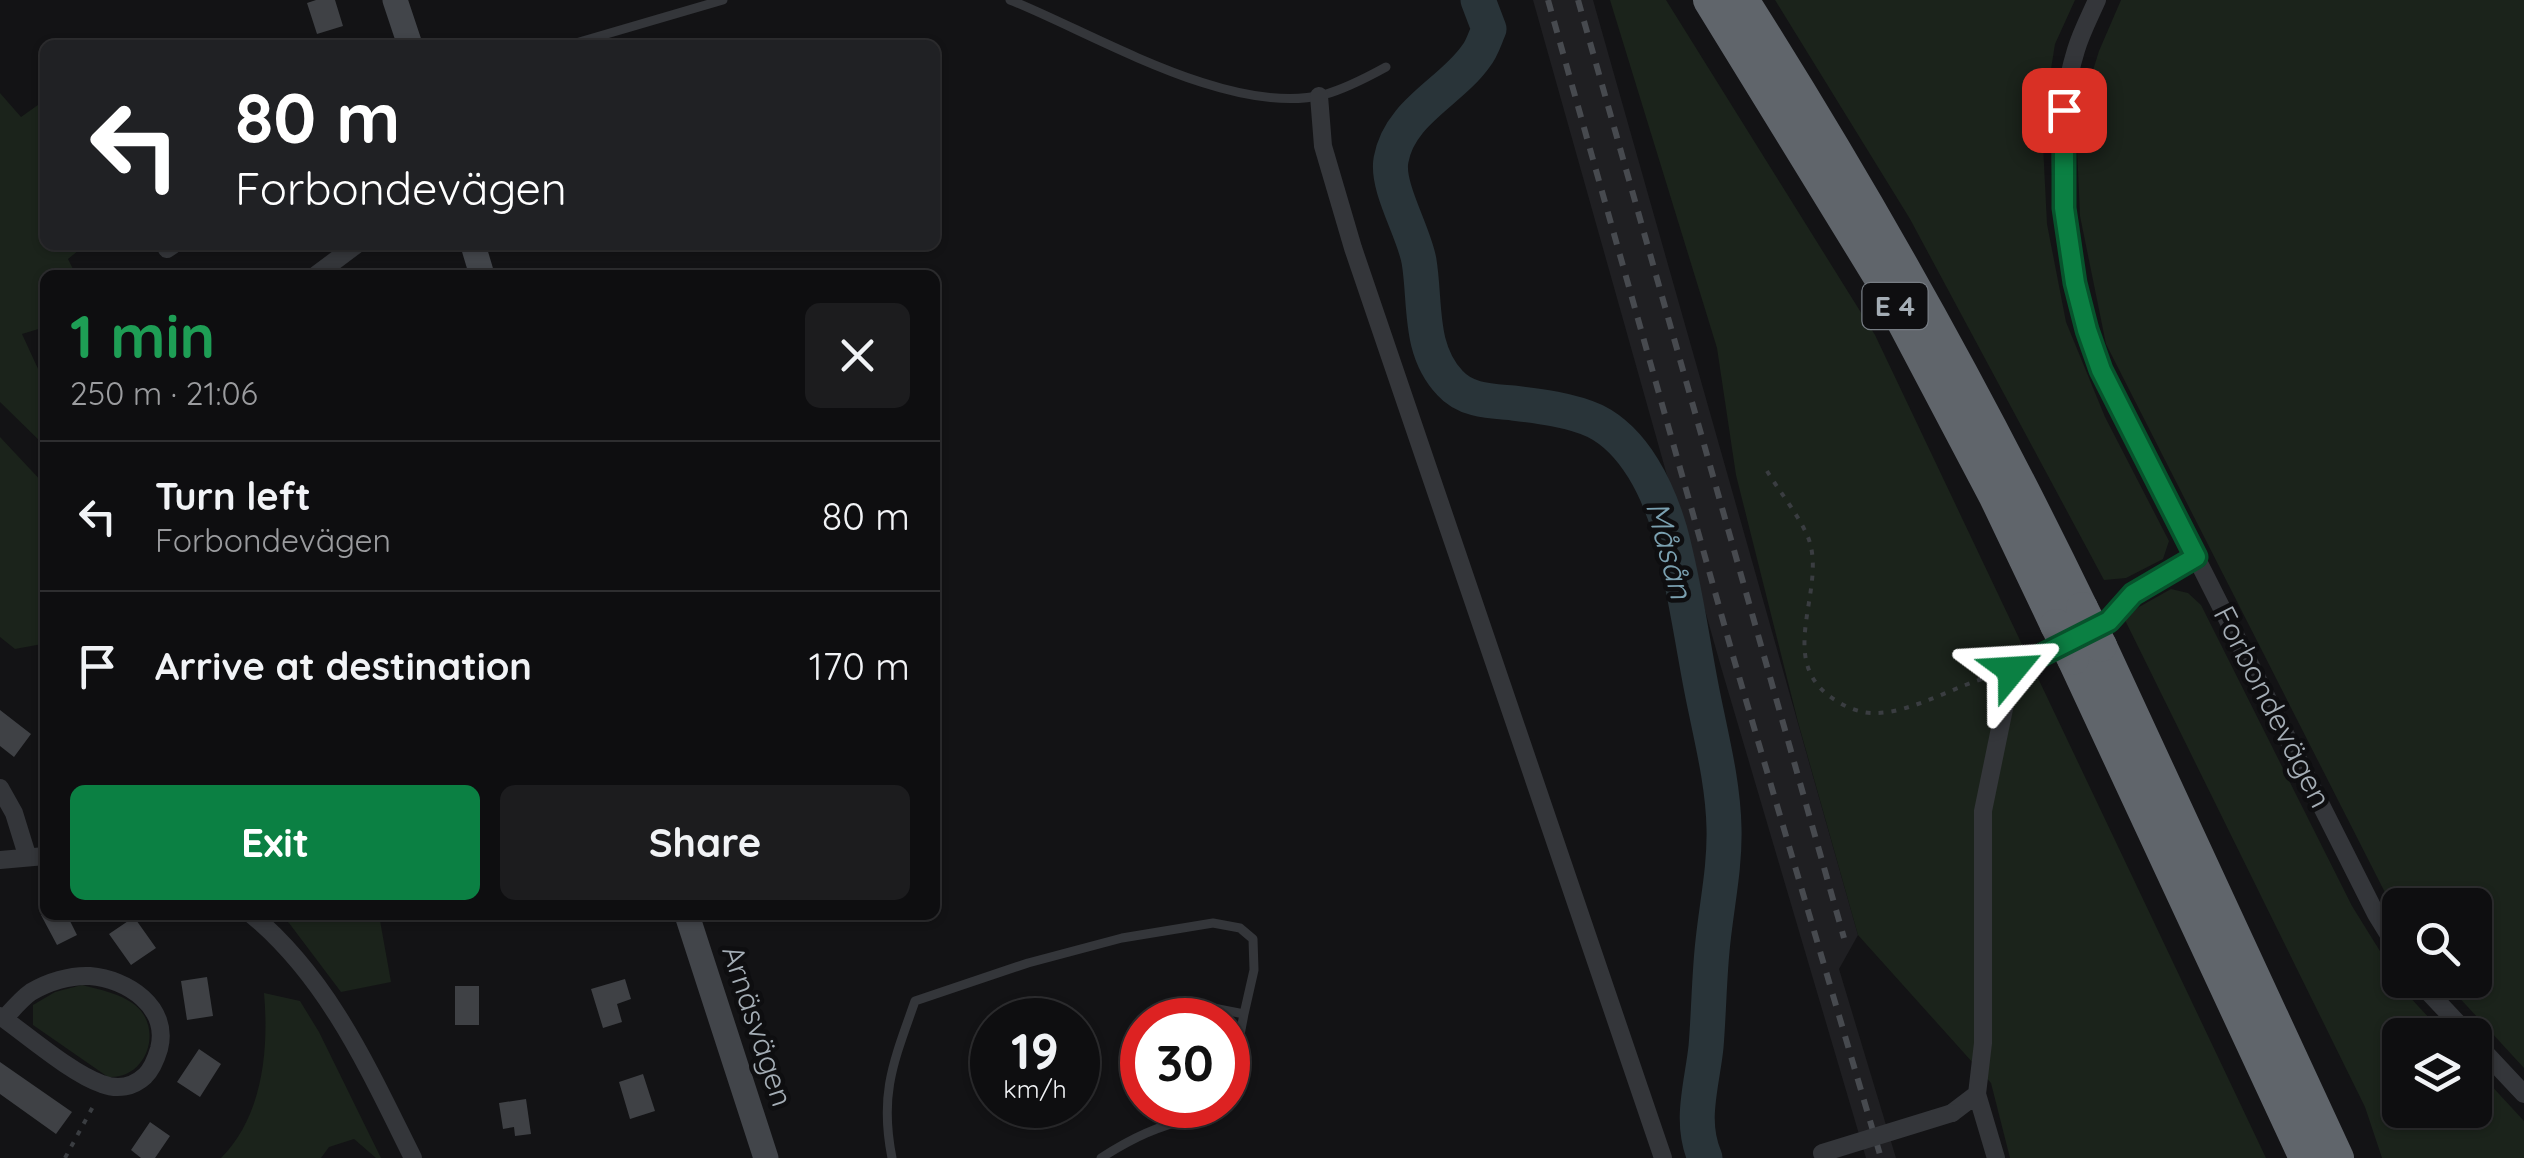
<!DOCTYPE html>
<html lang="en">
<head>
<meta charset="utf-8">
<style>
	body { margin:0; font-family:Quicksand,sans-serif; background:#1c1c1e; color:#f1f3f6; height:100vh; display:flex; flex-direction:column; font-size:38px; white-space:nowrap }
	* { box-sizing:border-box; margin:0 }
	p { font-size:32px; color:#9b9c9f }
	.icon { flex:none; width:55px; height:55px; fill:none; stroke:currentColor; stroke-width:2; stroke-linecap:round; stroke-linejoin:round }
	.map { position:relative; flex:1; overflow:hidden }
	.side { position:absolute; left:40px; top:270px; width:900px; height:650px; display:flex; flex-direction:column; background:#0e0e10; border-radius:15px; box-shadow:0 2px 8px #0004,0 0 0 2px #2e2e30 }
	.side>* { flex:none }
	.top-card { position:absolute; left:40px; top:40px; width:900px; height:210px; border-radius:15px; box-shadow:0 2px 8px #0004,0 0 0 2px #2e2e30; background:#202124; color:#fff; overflow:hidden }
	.buttons { position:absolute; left:2382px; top:888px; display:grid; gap:20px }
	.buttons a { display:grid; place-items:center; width:110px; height:110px; border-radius:15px; background:#0e0e10; box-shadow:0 2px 8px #0004,0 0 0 2px #2e2e30; font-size:50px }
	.speed { position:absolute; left:970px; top:998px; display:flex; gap:20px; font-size:50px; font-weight:700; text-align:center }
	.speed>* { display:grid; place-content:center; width:130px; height:130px; border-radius:50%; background:#0e0e10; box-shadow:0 2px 8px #0004,0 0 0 2px #2e2e30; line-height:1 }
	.speed small { font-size:25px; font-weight:400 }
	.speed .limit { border:15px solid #d22; background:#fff; color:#111 }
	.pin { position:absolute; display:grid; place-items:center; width:85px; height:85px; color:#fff; margin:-42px; border-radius:20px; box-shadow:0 5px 15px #0006 }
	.me { position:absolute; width:110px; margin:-55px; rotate:63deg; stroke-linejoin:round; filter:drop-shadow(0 0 8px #0008) }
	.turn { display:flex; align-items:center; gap:35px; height:210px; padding:0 30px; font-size:45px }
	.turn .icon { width:130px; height:130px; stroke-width:2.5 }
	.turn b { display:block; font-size:70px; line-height:85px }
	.round { display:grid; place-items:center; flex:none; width:105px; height:105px; border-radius:15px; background:#1c1c1e }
	.overview { display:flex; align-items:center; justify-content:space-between; height:170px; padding:0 30px }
	h1 { font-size:60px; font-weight:700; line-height:75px; color:#1e9e55 }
	.cta { display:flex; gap:20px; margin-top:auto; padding:20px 30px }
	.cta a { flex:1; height:115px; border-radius:15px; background:#0b8043; color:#fff; font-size:40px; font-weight:700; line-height:115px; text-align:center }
	.cta a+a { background:#1c1c1e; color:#f1f3f6 }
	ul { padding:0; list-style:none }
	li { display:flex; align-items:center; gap:30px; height:150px; padding:0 30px; border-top:2px solid #2e2e30 }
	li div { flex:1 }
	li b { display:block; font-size:38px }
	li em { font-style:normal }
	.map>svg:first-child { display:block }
	.built { fill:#1f1f22 }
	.green { fill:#1b231b }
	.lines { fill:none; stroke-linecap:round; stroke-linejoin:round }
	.river { stroke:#293439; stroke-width:35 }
	.building { fill:#3f4145 }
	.path { stroke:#3a3d41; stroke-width:4; stroke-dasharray:5 8; stroke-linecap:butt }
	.lane { stroke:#34363a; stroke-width:9 }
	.street { stroke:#34363a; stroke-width:18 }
	.secondary { stroke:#42454a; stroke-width:25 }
	.highway { stroke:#60656b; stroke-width:32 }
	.rail { stroke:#474a4f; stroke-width:6; stroke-dasharray:12 10; stroke-linecap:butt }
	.street-bridge { stroke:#34363a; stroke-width:18 }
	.highway-bridge { stroke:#60656b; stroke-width:32 }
	.route-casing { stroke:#07532c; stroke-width:25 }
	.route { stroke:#0b8043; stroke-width:18 }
	.labels { text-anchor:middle; stroke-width:9; stroke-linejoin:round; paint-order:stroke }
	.shield { fill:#0e0e10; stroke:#777d84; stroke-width:2.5 }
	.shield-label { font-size:28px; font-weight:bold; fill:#a4adb5 }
	.street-label { font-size:30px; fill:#a4adb5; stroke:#0e0e10 }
	.water-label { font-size:32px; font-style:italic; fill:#7ba1b1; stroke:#0e0e10 }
</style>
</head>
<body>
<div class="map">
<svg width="2524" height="1158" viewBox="0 0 2524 1158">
	<rect width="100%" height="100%" fill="#131315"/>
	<path class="built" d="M1533 0H1593L1858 935 1839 969 1896 1158H1866L1721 667Z"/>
	<path class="green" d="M1610 0H1666L1875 335 2266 1158H2010L1991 1083 1858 935 1798 722 1736 475 1717 348Z
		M1775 0H2075L2055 44 2042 125 2047 224 2066 322 2105 417 2169 541 2163 559 2126 578 2104 580 1910 219Z
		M2121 0H2524V1068L2443 980H2475V905H2400V922L2106 344 2080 216 2076 125 2099 51Z
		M0 93 21 117 45 100V245H85L68 259 76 275H45V327L22 334 45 384V446L0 402Z
		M0 437 45 485V648L42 644 15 649 0 637Z
		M2171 589 2188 593 2201 605 2352 906 2406 993 2445 1035H2400V1110H2475V1068L2524 1121V1158H2382L2365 1107 2123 616Z
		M280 915H379L391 982 341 992 289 923Z
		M82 985C100 990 120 993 135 1005 164 1028 147 1080 108 1077L33 1025V1005L55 992Z
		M264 993 300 1001 319 1032 381 1158H376L354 1139 329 1147 321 1158H221C263 1116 269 1049 264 993Z"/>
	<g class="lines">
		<path class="river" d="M1478 0 1489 29C1485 38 1482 49 1476 56 1451 92 1399 112 1391 160 1386 187 1414 232 1419 261 1426 303 1418 349 1450 383 1466 401 1491 401 1513 403 1539 406 1571 410 1595 421 1635 441 1658 490 1670 531 1684 582 1691 634 1701 686 1710 733 1723 780 1724 828 1725 867 1717 903 1713 941 1709 976 1709 1011 1706 1047 1702 1085 1689 1121 1705 1158"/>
	</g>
	<path class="building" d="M316 0H335L343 26 317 34 307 3Z
		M0 710 31 734 14 757 0 746Z
		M41 915H67L77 935 57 945Z
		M134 917 156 948 131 965 109 934Z
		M207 977 213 1016 187 1020 181 981Z
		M625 979 631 999 617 1004 622 1022 603 1028 591 989Z
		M455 986H479V1025H455Z
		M199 1049 221 1064 200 1097 177 1082Z
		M0 1062 72 1112 56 1134 0 1094Z
		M643 1074 655 1111 630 1119 619 1082Z
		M526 1099 531 1134 515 1136 514 1127 503 1129 499 1103Z
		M150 1122 170 1136 155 1158H141L131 1150Z"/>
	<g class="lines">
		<path class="path" d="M1767 471C1779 491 1804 522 1810 543 1824 592 1779 657 1828 695 1841 705 1859 714 1876 713 1911 713 1957 685 1992 676
			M65 1158 96 1101"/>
		<path class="lane" d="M1010 0C1095 34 1230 117 1323 95 1345 89 1366 78 1386 67
			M569 45 723 0
			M1198 1005 1244 1014 1228 1097
			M892 1158C879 1093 894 1061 915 1001L1028 963 1122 938 1213 923 1240 928 1253 939 1254 970 1244 1014
			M1101 1158C1132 1138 1159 1125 1195 1118 1207 1115 1215 1115 1222 1105"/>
		<path class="street" d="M2097 0C2090 16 2081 33 2076 50 2044 155 2066 269 2101 369L2376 914 2400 953
			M1319 96 1323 146 1353 248 1663 1158
			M167 249 173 245
			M316 275 356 245
			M0 788 14 813 27 855
			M0 860 45 856
			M252 915C329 979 369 1070 413 1158
			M2417 980 2469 1035
			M0 1016C27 1035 72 1074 102 1084 118 1090 133 1087 145 1076 152 1069 156 1059 159 1049 170 1007 127 979 90 976 70 975 48 982 31 992 21 999 12 1010 4 1019
			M2475 1042 2524 1094
			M1977 1094 1996 1158
			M1952 1113 1977 1094 1983 1043V811L2012 670 2109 621 2133 594 2196 557"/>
		<path class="secondary" d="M395 0 410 45
			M473 245 482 275
			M687 915 766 1158"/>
		<path class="highway" d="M1709 0 1878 275 1995 497 2056 625
			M1743 0C1868 197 1981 399 2082 608
			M2101 646 2338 1158
			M2073 659 2305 1158"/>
		<path class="rail" d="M1548 0 1735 663 1881 1158
			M1578 0 1844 938"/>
		<path class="street-bridge" d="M1822 1153 1952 1113"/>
		<path class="highway-bridge" d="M2082 608 2101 646
			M2056 625 2073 659"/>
	</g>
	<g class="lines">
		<defs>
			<path id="route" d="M2012 670 2109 621 2133 594 2196 557 2101 370 2087 330 2075 283 2064 208V110"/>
		</defs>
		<use href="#route" class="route-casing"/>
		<use href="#route" class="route"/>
	</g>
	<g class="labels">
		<rect class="shield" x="1862.5" y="283" width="65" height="46" rx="8"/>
		<g class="shield-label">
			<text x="1895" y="316">E 4</text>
		</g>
		<g class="street-label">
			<text transform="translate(2272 707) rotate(63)" y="10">Forbondevägen</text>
			<text transform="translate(757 1026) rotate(72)" y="10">Arnäsvägen</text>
		</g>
		<g class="water-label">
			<text transform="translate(1669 550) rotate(75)" y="11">Måsån</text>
		</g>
	</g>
</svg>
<div class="buttons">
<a><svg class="icon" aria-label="search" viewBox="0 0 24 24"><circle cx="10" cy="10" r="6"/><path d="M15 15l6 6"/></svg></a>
<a><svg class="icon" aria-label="layers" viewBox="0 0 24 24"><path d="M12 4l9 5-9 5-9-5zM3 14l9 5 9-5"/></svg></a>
</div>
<div class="speed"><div>19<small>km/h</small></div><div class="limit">30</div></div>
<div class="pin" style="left:2064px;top:110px;background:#d93025"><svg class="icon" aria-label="arrive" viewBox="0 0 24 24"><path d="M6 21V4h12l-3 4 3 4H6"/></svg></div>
<svg class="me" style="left:2012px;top:670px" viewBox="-20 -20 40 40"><path d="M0-17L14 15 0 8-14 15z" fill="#0b8043" stroke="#fff" stroke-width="4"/></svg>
<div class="top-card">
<div class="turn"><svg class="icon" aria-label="left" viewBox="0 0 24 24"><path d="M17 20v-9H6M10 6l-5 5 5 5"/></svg><div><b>80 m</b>Forbondevägen</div></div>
</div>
<section class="side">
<div class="overview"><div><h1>1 min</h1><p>250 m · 21:06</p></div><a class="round"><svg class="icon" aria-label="close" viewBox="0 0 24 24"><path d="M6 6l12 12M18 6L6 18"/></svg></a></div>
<ul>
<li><svg class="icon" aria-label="left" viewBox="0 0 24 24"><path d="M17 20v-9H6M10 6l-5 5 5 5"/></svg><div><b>Turn left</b><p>Forbondevägen</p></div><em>80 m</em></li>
<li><svg class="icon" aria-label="arrive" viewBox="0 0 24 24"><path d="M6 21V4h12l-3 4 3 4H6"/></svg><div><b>Arrive at destination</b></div><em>170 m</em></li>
</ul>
<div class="cta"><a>Exit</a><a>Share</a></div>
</section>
</div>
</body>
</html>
